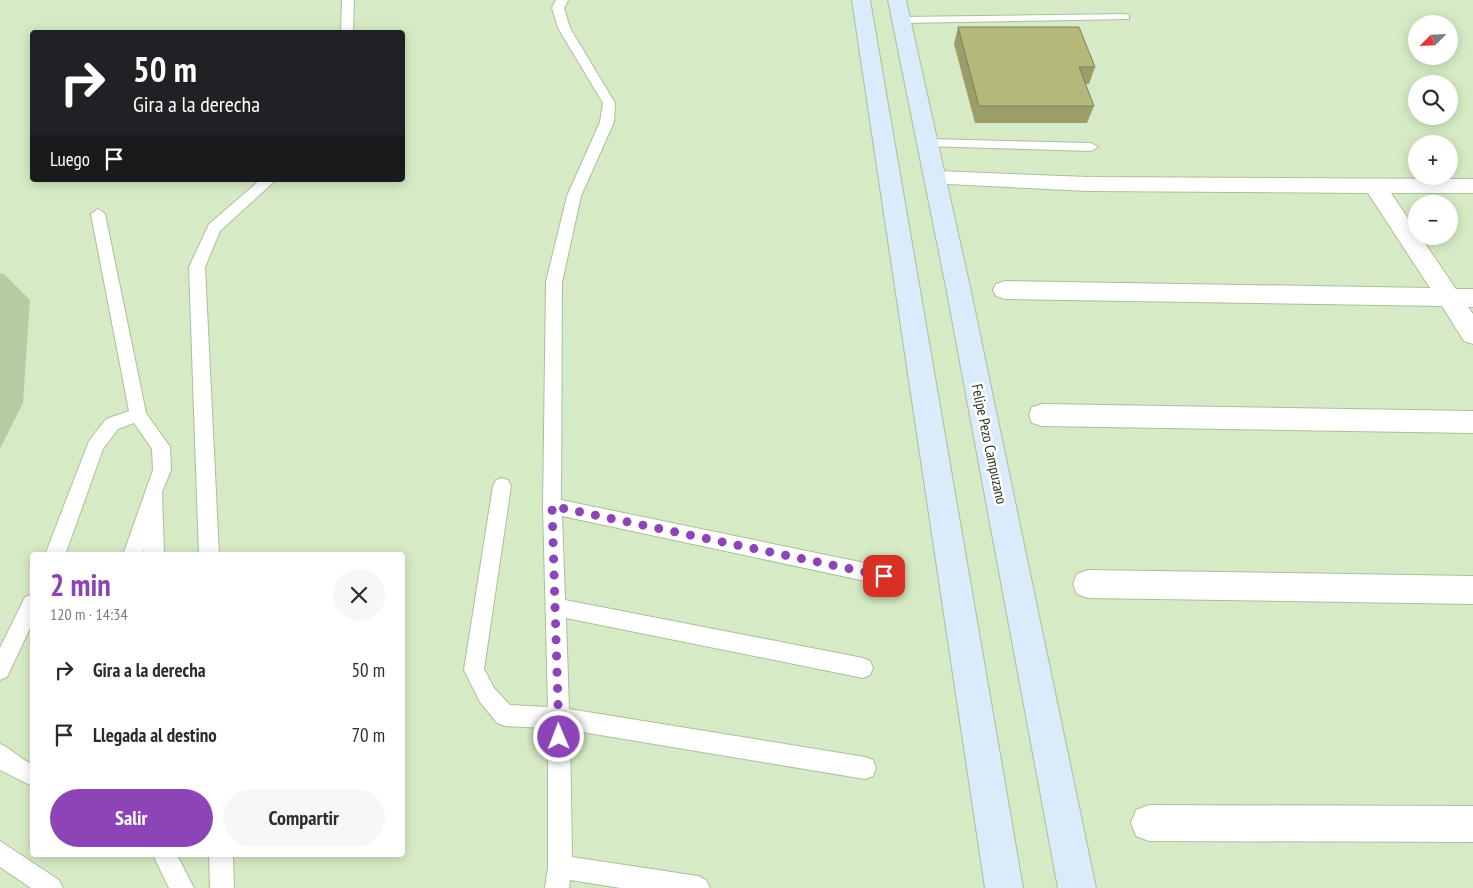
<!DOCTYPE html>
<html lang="es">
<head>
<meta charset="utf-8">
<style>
	body { margin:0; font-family:"PT Sans Narrow",sans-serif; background:#f7f7f7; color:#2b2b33; height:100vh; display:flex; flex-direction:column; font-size:19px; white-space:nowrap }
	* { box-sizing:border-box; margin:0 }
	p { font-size:16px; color:#7c7c81 }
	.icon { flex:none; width:28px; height:28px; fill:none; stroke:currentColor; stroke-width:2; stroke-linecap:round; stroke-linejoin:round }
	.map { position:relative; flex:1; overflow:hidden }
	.panel { position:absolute; left:30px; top:552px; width:375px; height:305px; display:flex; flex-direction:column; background:#fff; border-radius:5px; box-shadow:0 2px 12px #0003 }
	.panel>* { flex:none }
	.guide { position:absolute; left:30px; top:30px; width:375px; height:152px; border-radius:5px; box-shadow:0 2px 12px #0003; background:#202124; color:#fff; overflow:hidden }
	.needle { width:32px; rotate:246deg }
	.controls { position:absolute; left:1408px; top:15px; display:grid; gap:10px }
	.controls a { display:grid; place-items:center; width:50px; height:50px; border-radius:50%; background:#fff; box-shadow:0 2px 12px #0003; font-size:25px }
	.pin { position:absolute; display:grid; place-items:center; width:42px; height:42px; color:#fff; margin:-21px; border-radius:10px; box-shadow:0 2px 8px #0006 }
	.me { position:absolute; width:55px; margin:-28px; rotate:359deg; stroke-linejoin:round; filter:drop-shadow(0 0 4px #0008) }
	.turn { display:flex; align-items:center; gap:18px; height:105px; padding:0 20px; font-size:22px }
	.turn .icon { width:65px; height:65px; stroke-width:2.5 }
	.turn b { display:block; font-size:35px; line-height:42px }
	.then { display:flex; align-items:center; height:48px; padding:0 20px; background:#0003; gap:10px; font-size:19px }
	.round { display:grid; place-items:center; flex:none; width:52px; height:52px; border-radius:26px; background:#f7f7f7 }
	.overview { display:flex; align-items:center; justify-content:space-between; height:85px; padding:0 20px }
	h1 { font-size:30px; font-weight:700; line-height:38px; color:#8c44b6 }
	.button { display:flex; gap:10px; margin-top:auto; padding:10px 20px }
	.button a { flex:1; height:58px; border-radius:30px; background:#8c44b6; color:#fff; font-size:20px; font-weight:700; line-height:58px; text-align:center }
	.button a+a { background:#f7f7f7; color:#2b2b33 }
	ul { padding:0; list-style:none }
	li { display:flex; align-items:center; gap:15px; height:65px; padding:0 20px }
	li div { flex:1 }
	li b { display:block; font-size:19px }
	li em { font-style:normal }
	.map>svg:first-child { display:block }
	.green { fill:#b6cda3 }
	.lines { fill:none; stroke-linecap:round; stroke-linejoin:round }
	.lane-casing { stroke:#abbf9a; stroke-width:2 }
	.street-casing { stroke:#abbf9a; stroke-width:2 }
	.secondary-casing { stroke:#abbf9a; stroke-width:2 }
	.lane { fill:#fff; fill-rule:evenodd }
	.street { fill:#fff; fill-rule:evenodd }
	.secondary { fill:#daebfc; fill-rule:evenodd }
	.wall { fill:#9b9e69 }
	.building { fill:#b4b87a; stroke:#7e8155 }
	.route { stroke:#8c44b6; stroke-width:9; stroke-dasharray:0 16.2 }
	.labels { text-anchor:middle; stroke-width:5; stroke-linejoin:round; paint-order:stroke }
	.street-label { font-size:15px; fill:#2e3628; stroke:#fff }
</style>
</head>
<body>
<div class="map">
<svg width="1473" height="888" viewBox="0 0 1473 888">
	<rect width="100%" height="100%" fill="#d6ebc5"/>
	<path class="green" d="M0 273 4 274 30 300 23 403 0 449Z"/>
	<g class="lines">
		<defs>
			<path id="lane" d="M342 0H354L353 32H341Z
				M556 0H568L564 8 570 28 615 103 614 122 581 196 562 282 561 500 884 567 891 570 894 576 891 582 884 585 562 516 565 600 863 658 870 661 873 668 870 675 863 678 566 618 569 709 865 757 873 760 876 768 873 776 865 779 570 730 572 857 698 876 706 880 710 888H621L570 880 569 888H545L548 867V728L505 726 497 723 480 702 464 670 493 486 496 480 502 478 508 480 511 486 484 669 494 688 510 705 548 707 543 506 546 282 567 196 600 122 603 103 558 28 552 8Z
				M1125 14 1129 15V19L901 23 895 20 901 17Z
				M928 139 1091 143 1098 147 1091 151 923 146 921 143Z
				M260 180H276L220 231 205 267 219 555H199L189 267 209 224Z
				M98 209 105 214 146 413 170 447 171 470 162 492 164 555H144V549L143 555H123L153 470 152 449 134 423 118 429 103 449 65 555H45L89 441 106 419 129 411 91 214Z
				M32 595V624L7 677 0 680V648L25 597Z
				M0 744C12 749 20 759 32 764V786L0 770Z
				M0 841 59 880 63 888H31L0 867Z
				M153 855H177L194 888H169Z
				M209 855H233L234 888H210Z"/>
			<path id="street" d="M936 171 1088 177 1473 179V193H1391L1416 230V236H1420L1456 289H1473V307H1468L1473 314V344L1464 341 1442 306 1005 299 996 296 993 290 996 284 1005 281 1430 288 1368 193 1088 191 928 183 925 178 928 173Z
				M1042 404 1473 411V433L1042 426 1032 423 1029 415 1032 407Z
				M1088 570 1473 576V604L1088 598 1077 594 1073 584 1077 574Z
				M1149 805 1473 806V842L1149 841 1136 836 1131 823 1136 810Z"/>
			<path id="secondary" d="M852 0H870L1023 888H985Z
				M888 0H906L970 287 1096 888H1058L946 287Z"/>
		</defs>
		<use href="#lane" class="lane-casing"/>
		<use href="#street" class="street-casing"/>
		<use href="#secondary" class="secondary-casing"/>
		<use href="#lane" class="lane"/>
		<use href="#street" class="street"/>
		<use href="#secondary" class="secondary"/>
	</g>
	<path class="wall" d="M958 27 1095 67 1089 84H1085L1094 106 1087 123H975L954 44Z"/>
	<path class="building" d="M958 27H1079L1095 67H1079L1094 106H979Z"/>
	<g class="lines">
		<path class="route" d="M559 737 552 506 884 576"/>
	</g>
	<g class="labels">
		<g class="street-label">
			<text transform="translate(989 444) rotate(78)" y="5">Felipe Pezo Campuzano</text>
		</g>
	</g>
</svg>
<div class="controls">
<a><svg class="needle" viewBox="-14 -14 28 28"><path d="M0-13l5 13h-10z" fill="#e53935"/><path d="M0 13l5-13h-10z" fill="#7c7c81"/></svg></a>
<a><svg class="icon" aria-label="search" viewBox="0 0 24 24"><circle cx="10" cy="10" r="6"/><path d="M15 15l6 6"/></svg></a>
<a>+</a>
<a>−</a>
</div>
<div class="pin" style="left:884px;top:576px;background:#d93025"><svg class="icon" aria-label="arrive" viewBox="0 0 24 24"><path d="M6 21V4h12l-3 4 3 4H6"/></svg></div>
<svg class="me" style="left:559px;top:737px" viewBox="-20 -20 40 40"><circle r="17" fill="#8c44b6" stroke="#fff" stroke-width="3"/><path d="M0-11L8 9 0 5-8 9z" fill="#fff"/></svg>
<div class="guide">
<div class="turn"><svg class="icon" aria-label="right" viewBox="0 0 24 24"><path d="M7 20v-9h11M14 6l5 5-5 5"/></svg><div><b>50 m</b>Gira a la derecha</div></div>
<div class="then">Luego<svg class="icon" aria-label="arrive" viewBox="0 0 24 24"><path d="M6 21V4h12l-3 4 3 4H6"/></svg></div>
</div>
<section class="panel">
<div class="overview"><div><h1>2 min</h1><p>120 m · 14:34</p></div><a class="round"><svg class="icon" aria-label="close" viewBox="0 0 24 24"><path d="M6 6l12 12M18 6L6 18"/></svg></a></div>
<ul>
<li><svg class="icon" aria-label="right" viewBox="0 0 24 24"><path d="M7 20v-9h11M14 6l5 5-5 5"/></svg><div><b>Gira a la derecha</b></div><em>50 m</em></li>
<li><svg class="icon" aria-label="arrive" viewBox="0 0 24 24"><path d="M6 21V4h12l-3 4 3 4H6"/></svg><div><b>Llegada al destino</b></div><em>70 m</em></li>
</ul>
<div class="button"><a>Salir</a><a>Compartir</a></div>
</section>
</div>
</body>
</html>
